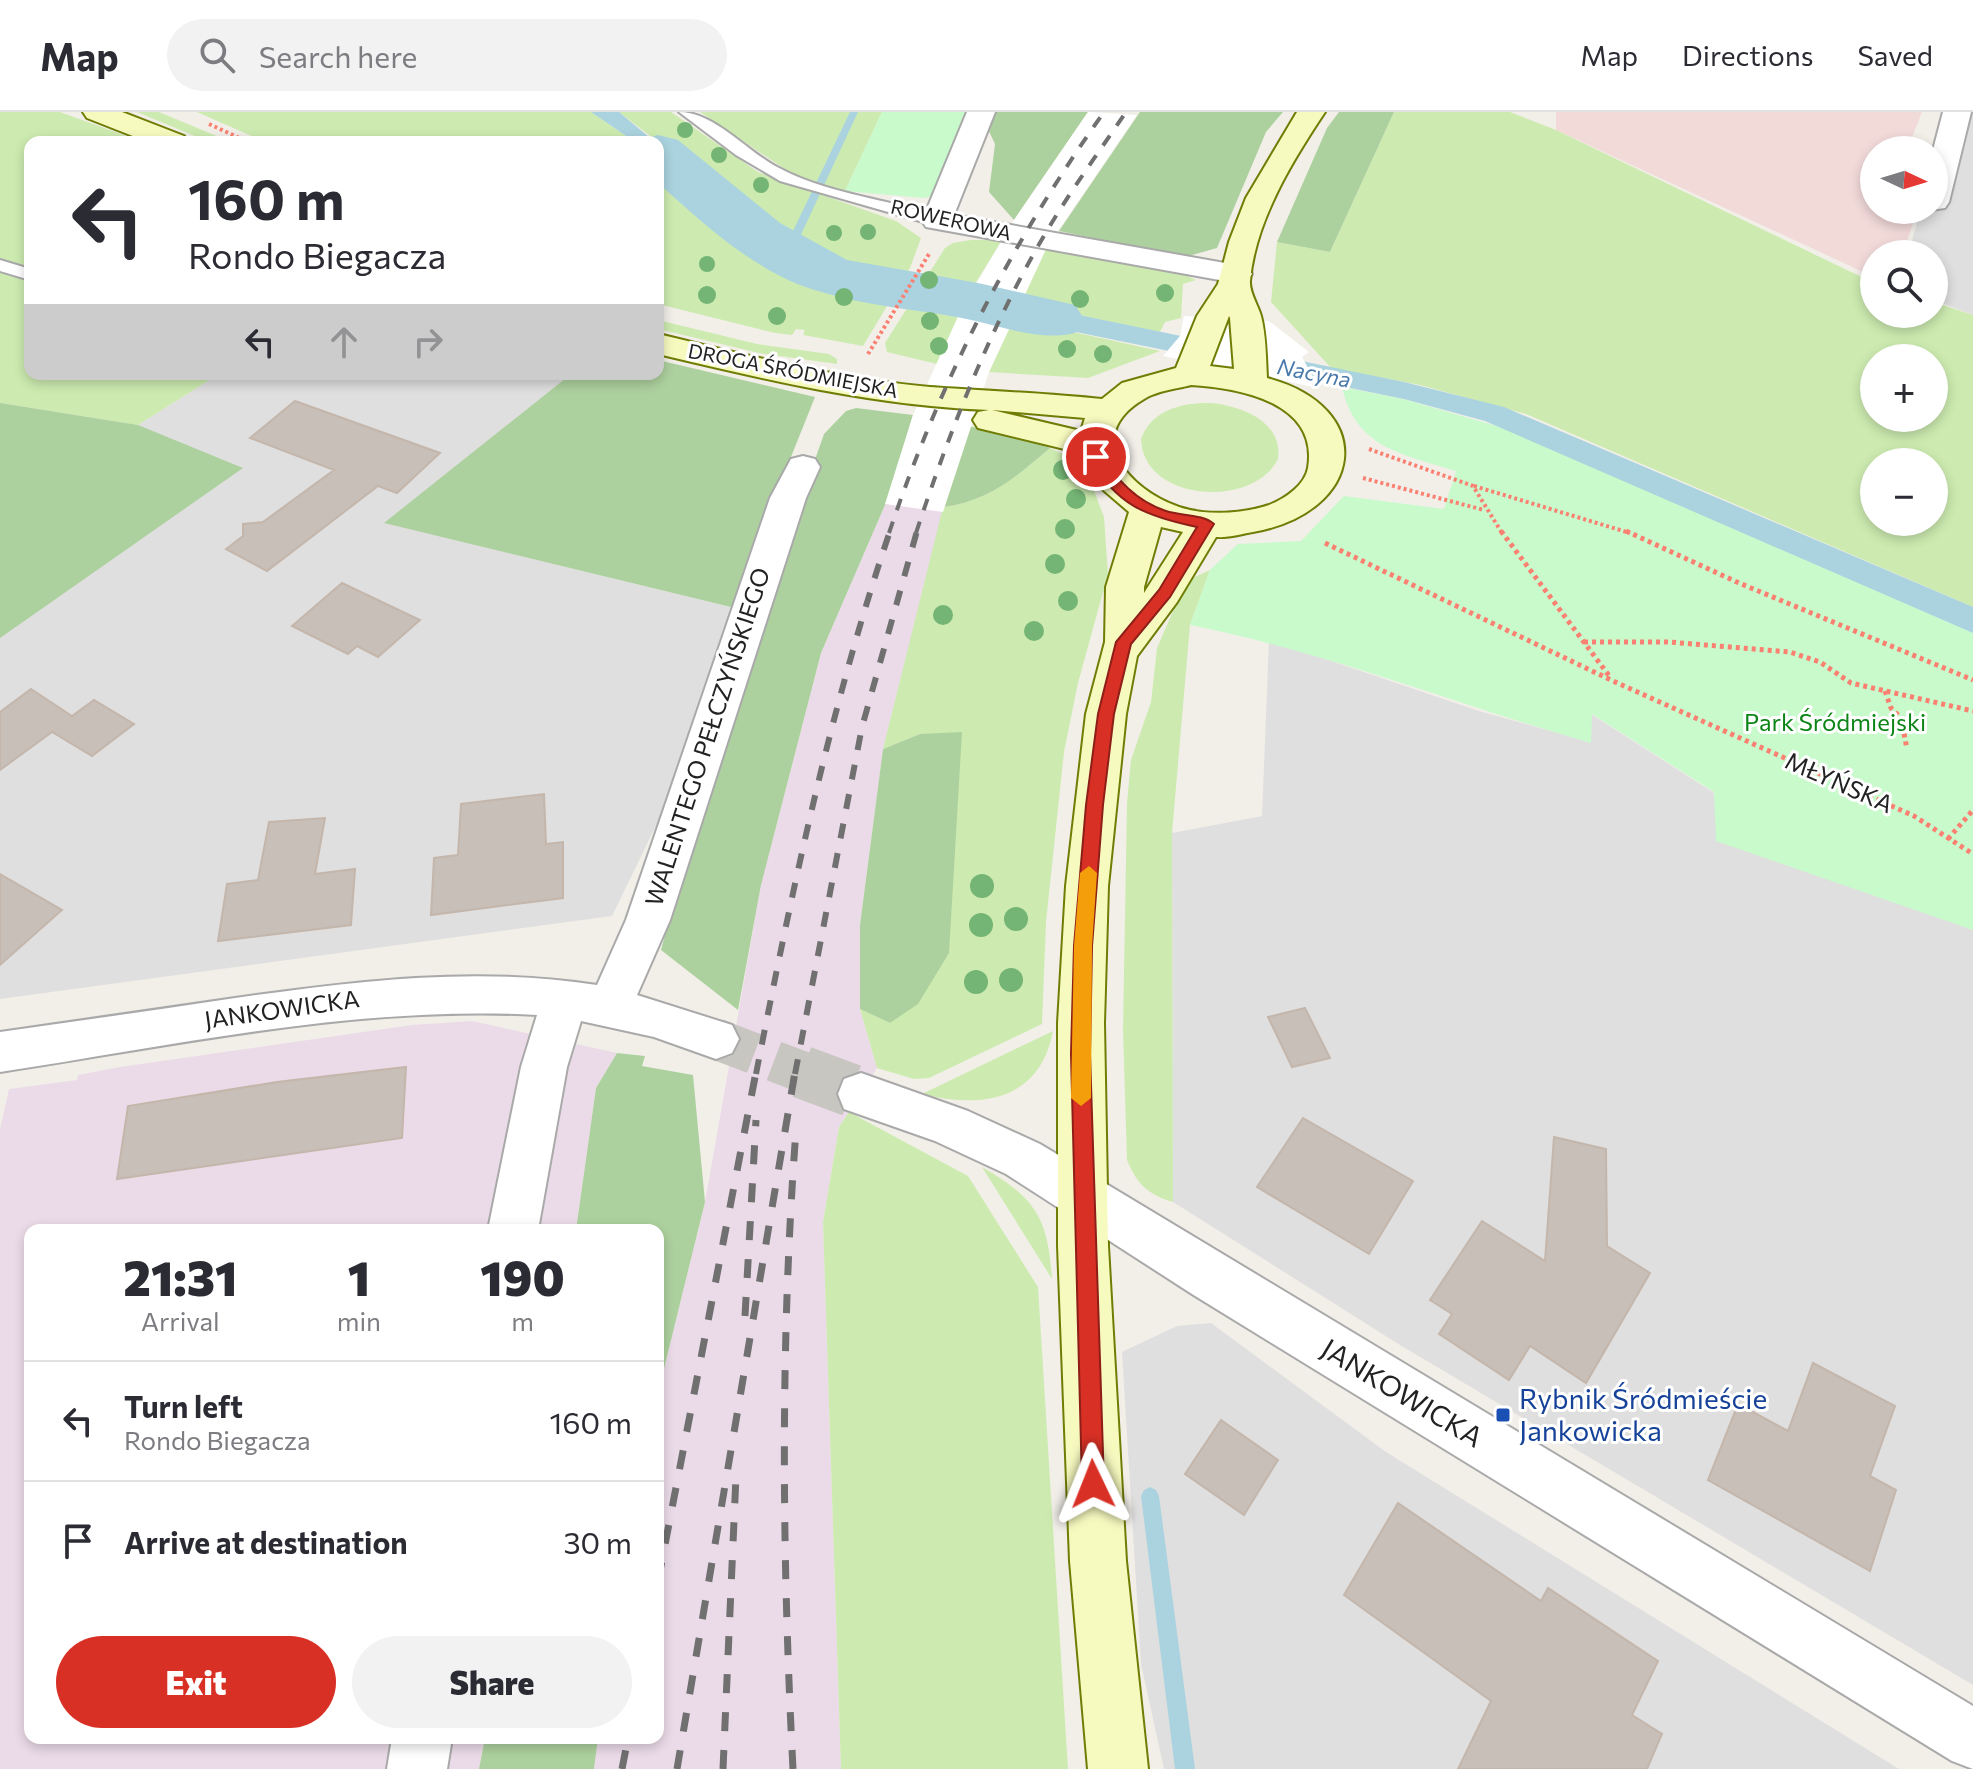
<!DOCTYPE html>
<html lang="en">
<head>
<meta charset="utf-8">
<style>
	body { margin:0; font-family:Commissioner,sans-serif; background:#f2f2f3; color:#2b2b33; height:100vh; display:flex; flex-direction:column; font-size:30px; white-space:nowrap }
	* { box-sizing:border-box; margin:0 }
	p { font-size:26px; color:#7c7c81 }
	.icon { flex:none; width:44px; height:44px; fill:none; stroke:currentColor; stroke-width:2; stroke-linecap:round; stroke-linejoin:round }
	.map { position:relative; flex:1; overflow:hidden }
	.drawer { position:absolute; left:24px; top:1112px; width:640px; height:520px; display:flex; flex-direction:column; background:#fff; border-radius:16px; box-shadow:0 4px 12px #0003 }
	.drawer>* { flex:none }
	.banner { position:absolute; left:24px; top:24px; width:640px; height:244px; border-radius:16px; box-shadow:0 4px 12px #0003; background:#fff; color:#2b2b33; overflow:hidden }
	.needle { width:52px; rotate:94deg }
	.fabs { position:absolute; left:1860px; top:24px; display:grid; gap:16px }
	.fabs a { display:grid; place-items:center; width:88px; height:88px; border-radius:50%; background:#fff; box-shadow:0 4px 12px #0003; font-size:40px }
	.pin { position:absolute; display:grid; place-items:center; width:68px; height:68px; color:#fff; margin:-34px; border:4px solid #fff; border-radius:50%; box-shadow:0 2px 8px #0007 }
	.me { position:absolute; width:88px; margin:-44px; rotate:358deg; stroke-linejoin:round; filter:drop-shadow(0 0 6px #0008) }
	.turn { display:flex; align-items:center; gap:28px; height:168px; padding:0 32px; font-size:36px }
	.turn .icon { width:104px; height:104px; stroke-width:2.5 }
	.turn b { display:block; font-size:56px; line-height:68px }
	.lanes { display:flex; align-items:center; height:76px; padding:0 32px; background:#0003; justify-content:center; gap:40px; direction:ltr }
	.lanes .off { opacity:.35 }
	.eta { display:flex; justify-content:space-evenly; align-items:center; height:136px; text-align:center }
	.eta b { font-size:48px; font-weight:800; line-height:56px }
	.primary-button { display:flex; gap:16px; margin-top:auto; padding:16px 32px }
	.primary-button a { flex:1; height:92px; border-radius:48px; background:#d93025; color:#fff; font-size:32px; font-weight:800; line-height:92px; text-align:center }
	.primary-button a+a { background:#f2f2f3; color:#2b2b33 }
	ul { padding:0; list-style:none }
	li { display:flex; align-items:center; gap:24px; height:120px; padding:0 32px; border-top:2px solid #e1e1e2 }
	li div { flex:1 }
	li b { display:block; font-size:30px }
	li em { font-style:normal }
	header { display:flex; align-items:center; gap:48px; box-sizing:border-box; height:112px; padding:0 40px; background:#fff; border-bottom:2px solid #e1e1e2 }
	header strong { font-size:38px }
	nav { display:flex; gap:44px; margin-inline-start:auto; font-size:28px }
	.search { width:560px; height:72px; background:#f2f2f3; display:flex; align-items:center; gap:20px; box-sizing:border-box; padding:0 28px; border-radius:44px; color:#7c7c81; font-size:30px }
	.map>svg:first-child { display:block }
	.residential { fill:#e0dfdf }
	.commercial { fill:#f2dad9 }
	.industrial { fill:#ebdbe8 }
	.grass { fill:#cdebb0; fill-rule:evenodd }
	.forest { fill:#add19e }
	.park { fill:#c8facc }
	.water { fill:#aad3df }
	.pier { fill:#fff }
	.lines { fill:none; stroke-linecap:round; stroke-linejoin:round }
	.stream { fill:#aad3df; fill-rule:evenodd }
	.river { fill:#aad3df; fill-rule:evenodd }
	.building { fill:#c7bfb8; stroke:#c4b6ab; stroke-width:2 }
	.minor-tunnel-far1 { stroke:#c8c6c1; stroke-width:41; stroke-dasharray:41 21; stroke-linecap:butt }
	.minor-tunnel { stroke:#c8c6c1; stroke-width:53; stroke-dasharray:53 26; stroke-linecap:butt }
	.service-casing { stroke:#a9a9a9; stroke-width:4 }
	.minor-casing { stroke:#a9a9a9; stroke-width:4 }
	.secondary-casing { stroke:#707d05; stroke-width:4 }
	.path-far1 { stroke:#fa8072; stroke-width:4; stroke-dasharray:3 3; stroke-linecap:butt }
	.path { stroke:#fa8072; stroke-width:5; stroke-dasharray:4 4; stroke-linecap:butt }
	.service { fill:#fff; fill-rule:evenodd }
	.minor { fill:#fff; fill-rule:evenodd }
	.secondary { fill:#f7fabf; fill-rule:evenodd }
	.rail-far2 { stroke:#707070; stroke-width:4; stroke-dasharray:12 12; stroke-linecap:butt }
	.rail-far1 { stroke:#707070; stroke-width:6; stroke-dasharray:15 15; stroke-linecap:butt }
	.rail { stroke:#707070; stroke-width:7; stroke-dasharray:19 19; stroke-linecap:butt }
	.tree { fill:#74b475 }
	.route { fill:#d93025; stroke:#8d1f18; stroke-width:2 }
	.slow { fill:#f59e0b }
	.transit-dot { fill:#1a4fb4; stroke:#fff; stroke-width:3 }
	.labels { text-anchor:middle; stroke-width:6; stroke-linejoin:round; paint-order:stroke }
	.far-street-label { font-size:20px; fill:#222; stroke:#fff }
	.far-water-label { font-size:22px; font-style:italic; fill:#4a7aab; stroke:#fff }
	.park-label { font-size:24px; fill:#0c8416; stroke:#fff }
	.street-label { font-size:24px; fill:#222; stroke:#fff }
	.near-street-label { font-size:28px; fill:#222; stroke:#fff }
	.near-transit-label { font-size:28px; fill:#164399; stroke:#fff; text-anchor:start }
</style>
</head>
<body>
<header>
<strong>Map</strong>
<div class="search"><svg class="icon" aria-label="search" viewBox="0 0 24 24"><circle cx="10" cy="10" r="6"/><path d="M15 15l6 6"/></svg>Search here</div>
<nav><a>Map</a><a>Directions</a><a>Saved</a></nav>
</header>
<div class="map">
<svg width="1973" height="1657" viewBox="0 0 1973 1657">
	<rect width="100%" height="100%" fill="#f2efe9"/>
	<path class="residential" d="M1959 0H1973V203L1934 188V142H1908L1921 98H1934V64Z
		M219 262H571L385 411 731 495 684 656 612 804 0 887V291L138 313Z
		M1269 528 1479 599 1591 630V602L1867 779 1973 818V1573L1400 1233 1173 1090 1172 721 1262 704Z
		M1211 1211 1386 1340 1899 1657H1164L1141 1552 1122 1240 1177 1214Z"/>
	<path class="commercial" d="M1556 0H1922L1907 38H1874V98H1917L1903 142H1874V165L1556 18Z"/>
	<path class="industrial" d="M913 303 968 314 883 637 860 813V897L877 956 839 1015 823 1110 841 1657H594L598 1626H658V1281L705 1090 761 773 821 541 888 386Z
		M472 909 617 941 596 976 576 1118H30V1626H485L479 1657H0V1017L9 977 77 968 78 963 120 955 412 913Z"/>
	<path class="grass" d="M0 0H60L143 30H30V262H219L138 313 0 291Z
		M137 0H159L231 30H209Z
		M197 0H591L635 30H265Z
		M619 0H671L758 60 896 109 921 126 910 156 863 234 803 223 805 218 796 217 792 223 775 221 658 192V53L703 93 790 154 834 174 878 184 888 168 845 159 809 145 681 54 658 30Z
		M700 0H882L845 79 792 62Z
		M1394 0H1510L1556 18 1874 171V202H1934V190L1973 203V495L1526 302 1420 273 1331 256 1271 190 1277 130 1330 140ZM1874 246H1934V306H1874ZM1874 350H1934V410H1874Z
		M971 128H1002L970 180 938 174 929 189 962 196 937 252 887 240 885 231 945 136 953 131Z
		M1047 135 1185 163 1196 168 1183 172 1181 206 1165 210 1160 220 1021 191Z
		M1014 207 1160 239 1088 266 989 260Z
		M658 208 757 232 829 242 837 247V252L759 241 658 217Z
		M1211 291C1241 294 1283 309 1278 347 1253 397 1143 390 1141 327 1151 298 1183 290 1211 291Z
		M1050 336 1084 352 1104 405 1108 462 1078 571 1064 640 1046 810 1042 912 929 966 914 967 877 956 860 897 890 911 920 622 883 637 943 395C989 389 1016 365 1050 336Z
		M1210 458 1190 513 1172 721 1173 1090C1147 1082 1137 1072 1127 1048L1123 918 1127 691 1131 648 1151 590 1157 536 1186 469Z
		M1053 919C1040 989 981 997 922 982Z
		M849 1000 968 1064 1038 1175 1068 1657H841L823 1110 839 1015Z
		M982 1055C1036 1086 1048 1106 1052 1167Z"/>
	<path class="forest" d="M994 0H1088L1014 108 989 80 995 32 986 13Z
		M1140 0H1283L1266 20 1217 136 1185 145 1059 119Z
		M1339 0H1394L1330 140 1277 130 1327 16Z
		M658 248 815 285 731 495 384 411 571 262H658Z
		M0 291 138 313 243 356 0 526Z
		M856 296 913 303 888 386 821 541 761 773 738 898 661 838 722 611 824 322 846 299Z
		M968 314 1021 324 1050 336C1016 365 989 389 943 395Z
		M962 620 949 841 918 892 890 911 860 897V813L883 637 920 622Z
		M617 941 645 944 642 954 693 963 705 1090 658 1281V1118H576L596 976Z
		M485 1626H598L594 1657H479Z"/>
	<path class="park" d="M882 0H968L939 82 924 86 845 79Z
		M1342 275 1403 287 1507 317 1973 521V818L1716 729 1714 680 1592 602 1591 631C1457 593 1327 540 1190 513L1210 458 1238 432 1301 429 1344 384 1444 397 1456 359C1403 342 1356 337 1342 275Z"/>
	<path class="water" d="M591 0H619L655 30H635Z
		M658 32C683 55 710 73 737 93 789 131 822 157 888 168L879 184C816 172 792 153 741 118 711 98 683 78 658 53Z
		M938 174 1404 270 1504 295 1973 495V521L1485 309 1404 287 929 190Z"/>
	<path class="pier" d="M1088 0 1137 3 1047 135 989 260 943 400 885 392 913 303 962 196 1014 108Z
		M1184 204 1269 209 1309 240 1302 245 1319 276 1163 244 1180 224Z"/>
	<g class="lines">
		<path class="stream" d="M850 0H858L792 142 784 144 782 142Z
			M1150 1375 1156 1378 1159 1384 1195 1657H1175L1141 1384 1144 1378Z"/>
		<path class="river" d="M658 23 678 28 780 111 847 148 978 171 1075 193 1084 207 1075 221C1038 230 999 213 962 206 914 197 865 194 818 179 756 161 705 113 658 71V30H636Z"/>
	</g>
	<path class="building" d="M295 289 440 341 397 381 378 374 267 459 226 437 243 424V412L263 410 334 358 250 326Z
		M342 471 420 508 378 545 357 534 348 542 292 514Z
		M31 577 72 604 94 588 134 612 92 644 52 620 0 658V600Z
		M544 682 546 732 563 730V786L431 803 434 746 458 743 461 692Z
		M325 706 315 762 355 757 351 813 218 829 227 772 258 768 269 710Z
		M0 762 62 798 0 853Z
		M1305 896 1330 946 1292 955 1268 905Z
		M406 955 402 1026 117 1067 128 994 277 970Z
		M1303 1006 1413 1069 1369 1142 1257 1075Z
		M1554 1025 1606 1037 1607 1134 1650 1161 1586 1271 1530 1234 1509 1268 1439 1222 1452 1202 1430 1188 1482 1109 1545 1149Z
		M1813 1251 1895 1294 1870 1364 1896 1378 1870 1459 1708 1368 1738 1292 1788 1319Z
		M1221 1308 1278 1348 1244 1403 1185 1362Z
		M1398 1391 1541 1489 1548 1476 1658 1549 1632 1603 1662 1622 1647 1657H1458L1491 1589 1344 1483Z"/>
	<g class="lines">
		<path class="minor-tunnel-far1" d="M716 927 808 962"/>
		<path class="minor-tunnel" d="M802 960 861 982"/>
		<defs>
			<path id="service" d="M679 0C715 0 747 40 779 56 824 80 877 86 926 100L945 109 937 114 780 69 736 43Z
				M0 148 30 157V168L0 159Z"/>
			<path id="minor" d="M967 0H995L954 103 1236 153 1247 155 1252 162 1247 169 1236 171 926 115 922 109Z
				M1943 0H1971L1949 90 1945 96 1930 98H1934L1933 38Z
				M803 344 815 347 820 355 806 386 670 808 637 883 732 913 739 927 732 941 716 947 654 925 581 909 567 955 538 1118H488L521 955 537 903C358 893 177 933 0 960V920C78 909 156 898 235 886 356 869 475 854 597 873L626 808 770 386 791 347Z
				M861 961 968 999 1040 1032 1973 1594V1657L1952 1649 1192 1182 1006 1062 935 1029 844 997 838 982 844 967Z
				M392 1626H452L447 1657H387Z"/>
			<path id="secondary" d="M83 0H122L184 24 188 30H148L87 6Z
				M1297 0H1325C1293 48 1255 109 1250 169 1249 180 1258 193 1261 204 1266 223 1266 246 1267 266 1379 296 1365 400 1253 420 1241 422 1228 426 1216 425L1177 490 1137 544 1126 602 1108 774 1104 911 1108 1134 1126 1449 1148 1657H1088L1070 1449 1058 1134V911L1066 774 1086 602 1105 530 1106 475 1129 400 1094 370 1081 341 978 316 973 308 978 300 989 298C876 294 767 268 658 242V222C747 243 838 267 930 275 987 279 1044 281 1102 287L1122 271 1176 256 1197 204 1218 172 1229 130 1246 86ZM1229 204 1230 206 1234 257 1210 254ZM1191 273C1241 276 1319 291 1308 356 1305 373 1285 387 1269 393 1243 402 1206 404 1179 395 1129 378 1081 324 1144 287 1156 279 1176 277 1191 273ZM992 298 1085 306 1081 319ZM1161 415 1183 420 1144 481V475Z"/>
		</defs>
		<use href="#service" class="service-casing"/>
		<use href="#minor" class="minor-casing"/>
		<use href="#secondary" class="secondary-casing"/>
		<path class="path-far1" d="M209 12 248 30
			M868 242 929 142
			M1369 337 1473 374 1502 421
			M1363 366 1484 398
			M1474 374 1630 421"/>
		<path class="path" d="M1501 419 1610 565
			M1626 419 1739 471 1973 568
			M1325 431 1613 569 1914 704 1973 742
			M1584 530H1669L1790 540 1820 550 1851 571 1973 599
			M1885 579 1891 596 1901 606 1907 637
			M1948 727 1973 698"/>
		<use href="#service" class="service"/>
		<use href="#minor" class="minor"/>
		<use href="#secondary" class="secondary"/>
		<path class="rail-far2" d="M889 421C940 269 1011 131 1104 0
			M916 421C951 315 993 208 1051 112 1074 74 1101 37 1126 0"/>
		<path class="rail-far1" d="M756 962C792 779 830 596 890 419
			M795 962 862 615 917 419"/>
		<path class="rail" d="M745 1204 756 1008
			M658 1469 756 960
			M622 1657 628 1626
			M677 1657 795 960
			M723 1657 736 1364
			M793 1657C782 1444 780 1231 796 1018"/>
	</g>
	<g class="tree">
		<circle cx="685" cy="18" r="8"/>
		<circle cx="719" cy="43" r="8"/>
		<circle cx="761" cy="73" r="8"/>
		<circle cx="868" cy="120" r="8"/>
		<circle cx="834" cy="121" r="8"/>
		<circle cx="707" cy="152" r="8"/>
		<circle cx="929" cy="168" r="9"/>
		<circle cx="1165" cy="181" r="9"/>
		<circle cx="707" cy="183" r="9"/>
		<circle cx="844" cy="185" r="9"/>
		<circle cx="1080" cy="187" r="9"/>
		<circle cx="777" cy="204" r="9"/>
		<circle cx="930" cy="209" r="9"/>
		<circle cx="939" cy="234" r="9"/>
		<circle cx="1067" cy="237" r="9"/>
		<circle cx="1103" cy="242" r="9"/>
		<circle cx="1063" cy="358" r="10"/>
		<circle cx="1076" cy="387" r="10"/>
		<circle cx="1065" cy="417" r="10"/>
		<circle cx="1055" cy="452" r="10"/>
		<circle cx="1068" cy="489" r="10"/>
		<circle cx="943" cy="503" r="10"/>
		<circle cx="1034" cy="519" r="10"/>
		<circle cx="982" cy="774" r="12"/>
		<circle cx="1016" cy="807" r="12"/>
		<circle cx="981" cy="813" r="12"/>
		<circle cx="1011" cy="868" r="12"/>
		<circle cx="976" cy="870" r="12"/>
	</g>
	<path class="route" d="M1091 342H1101C1117 368 1136 389 1166 399 1181 404 1203 402 1214 412L1170 485 1131 532 1114 602 1103 693 1092 834 1090 942 1104 1372 1101 1380 1093 1383 1085 1380 1082 1372 1071 942 1074 834 1086 693 1098 602 1116 530 1159 478 1197 415C1145 404 1116 393 1089 345Z"/>
	<path class="slow" d="M1089 754 1097 761 1092 834 1091 986 1081 994 1071 986 1074 834 1080 761Z"/>
	<rect class="transit-dot" x="1495" y="1295" width="16" height="16" rx="4"/>
	<g class="labels">
		<g class="far-street-label">
			<text transform="translate(951 108) rotate(13)" y="7">ROWEROWA</text>
			<text transform="translate(793 259) rotate(11)" y="7">DROGA ŚRÓDMIEJSKA</text>
		</g>
		<g class="far-water-label">
			<text transform="translate(1314 261) rotate(11)" y="8">Nacyna</text>
		</g>
		<g class="park-label">
			<text x="1835" y="619">Park Śródmiejski</text>
		</g>
		<g class="street-label">
			<text transform="translate(708 625) rotate(-72)" y="8">WALENTEGO PEŁCZYŃSKIEGO</text>
			<text transform="translate(1839 671) rotate(24)" y="8">MŁYŃSKA</text>
			<text transform="translate(282 898) rotate(-8)" y="8">JANKOWICKA</text>
		</g>
		<g class="near-street-label">
			<text transform="translate(1402 1281) rotate(31)" y="10">JANKOWICKA</text>
		</g>
		<g class="near-transit-label">
			<text x="1519" y="1297">Rybnik Śródmieście<tspan x="1519" dy="32">Jankowicka</tspan></text>
		</g>
	</g>
</svg>
<div class="fabs">
<a><svg class="needle" viewBox="-14 -14 28 28"><path d="M0-13l5 13h-10z" fill="#e53935"/><path d="M0 13l5-13h-10z" fill="#7c7c81"/></svg></a>
<a><svg class="icon" aria-label="search" viewBox="0 0 24 24"><circle cx="10" cy="10" r="6"/><path d="M15 15l6 6"/></svg></a>
<a>+</a>
<a>−</a>
</div>
<div class="pin" style="left:1096px;top:345px;background:#d93025"><svg class="icon" aria-label="arrive" viewBox="0 0 24 24"><path d="M6 21V4h12l-3 4 3 4H6"/></svg></div>
<svg class="me" style="left:1093px;top:1372px" viewBox="-20 -20 40 40"><path d="M0-17L14 15 0 8-14 15z" fill="#d93025" stroke="#fff" stroke-width="4"/></svg>
<div class="banner">
<div class="turn"><svg class="icon" aria-label="left" viewBox="0 0 24 24"><path d="M17 20v-9H6M10 6l-5 5 5 5"/></svg><div><b>160 m</b>Rondo Biegacza</div></div>
<div class="lanes"><svg class="icon" aria-label="left" viewBox="0 0 24 24"><path d="M17 20v-9H6M10 6l-5 5 5 5"/></svg><svg class="icon off" aria-label="ahead" viewBox="0 0 24 24"><path d="M12 20V5M6 11l6-6 6 6"/></svg><svg class="icon off" aria-label="right" viewBox="0 0 24 24"><path d="M7 20v-9h11M14 6l5 5-5 5"/></svg></div>
</div>
<section class="drawer">
<div class="eta">
<div><b>21:31</b><p>Arrival</p></div>
<div><b>1</b><p>min</p></div>
<div><b>190</b><p>m</p></div>
</div>
<ul>
<li><svg class="icon" aria-label="left" viewBox="0 0 24 24"><path d="M17 20v-9H6M10 6l-5 5 5 5"/></svg><div><b>Turn left</b><p>Rondo Biegacza</p></div><em>160 m</em></li>
<li><svg class="icon" aria-label="arrive" viewBox="0 0 24 24"><path d="M6 21V4h12l-3 4 3 4H6"/></svg><div><b>Arrive at destination</b></div><em>30 m</em></li>
</ul>
<div class="primary-button"><a>Exit</a><a>Share</a></div>
</section>
</div>
</body>
</html>
